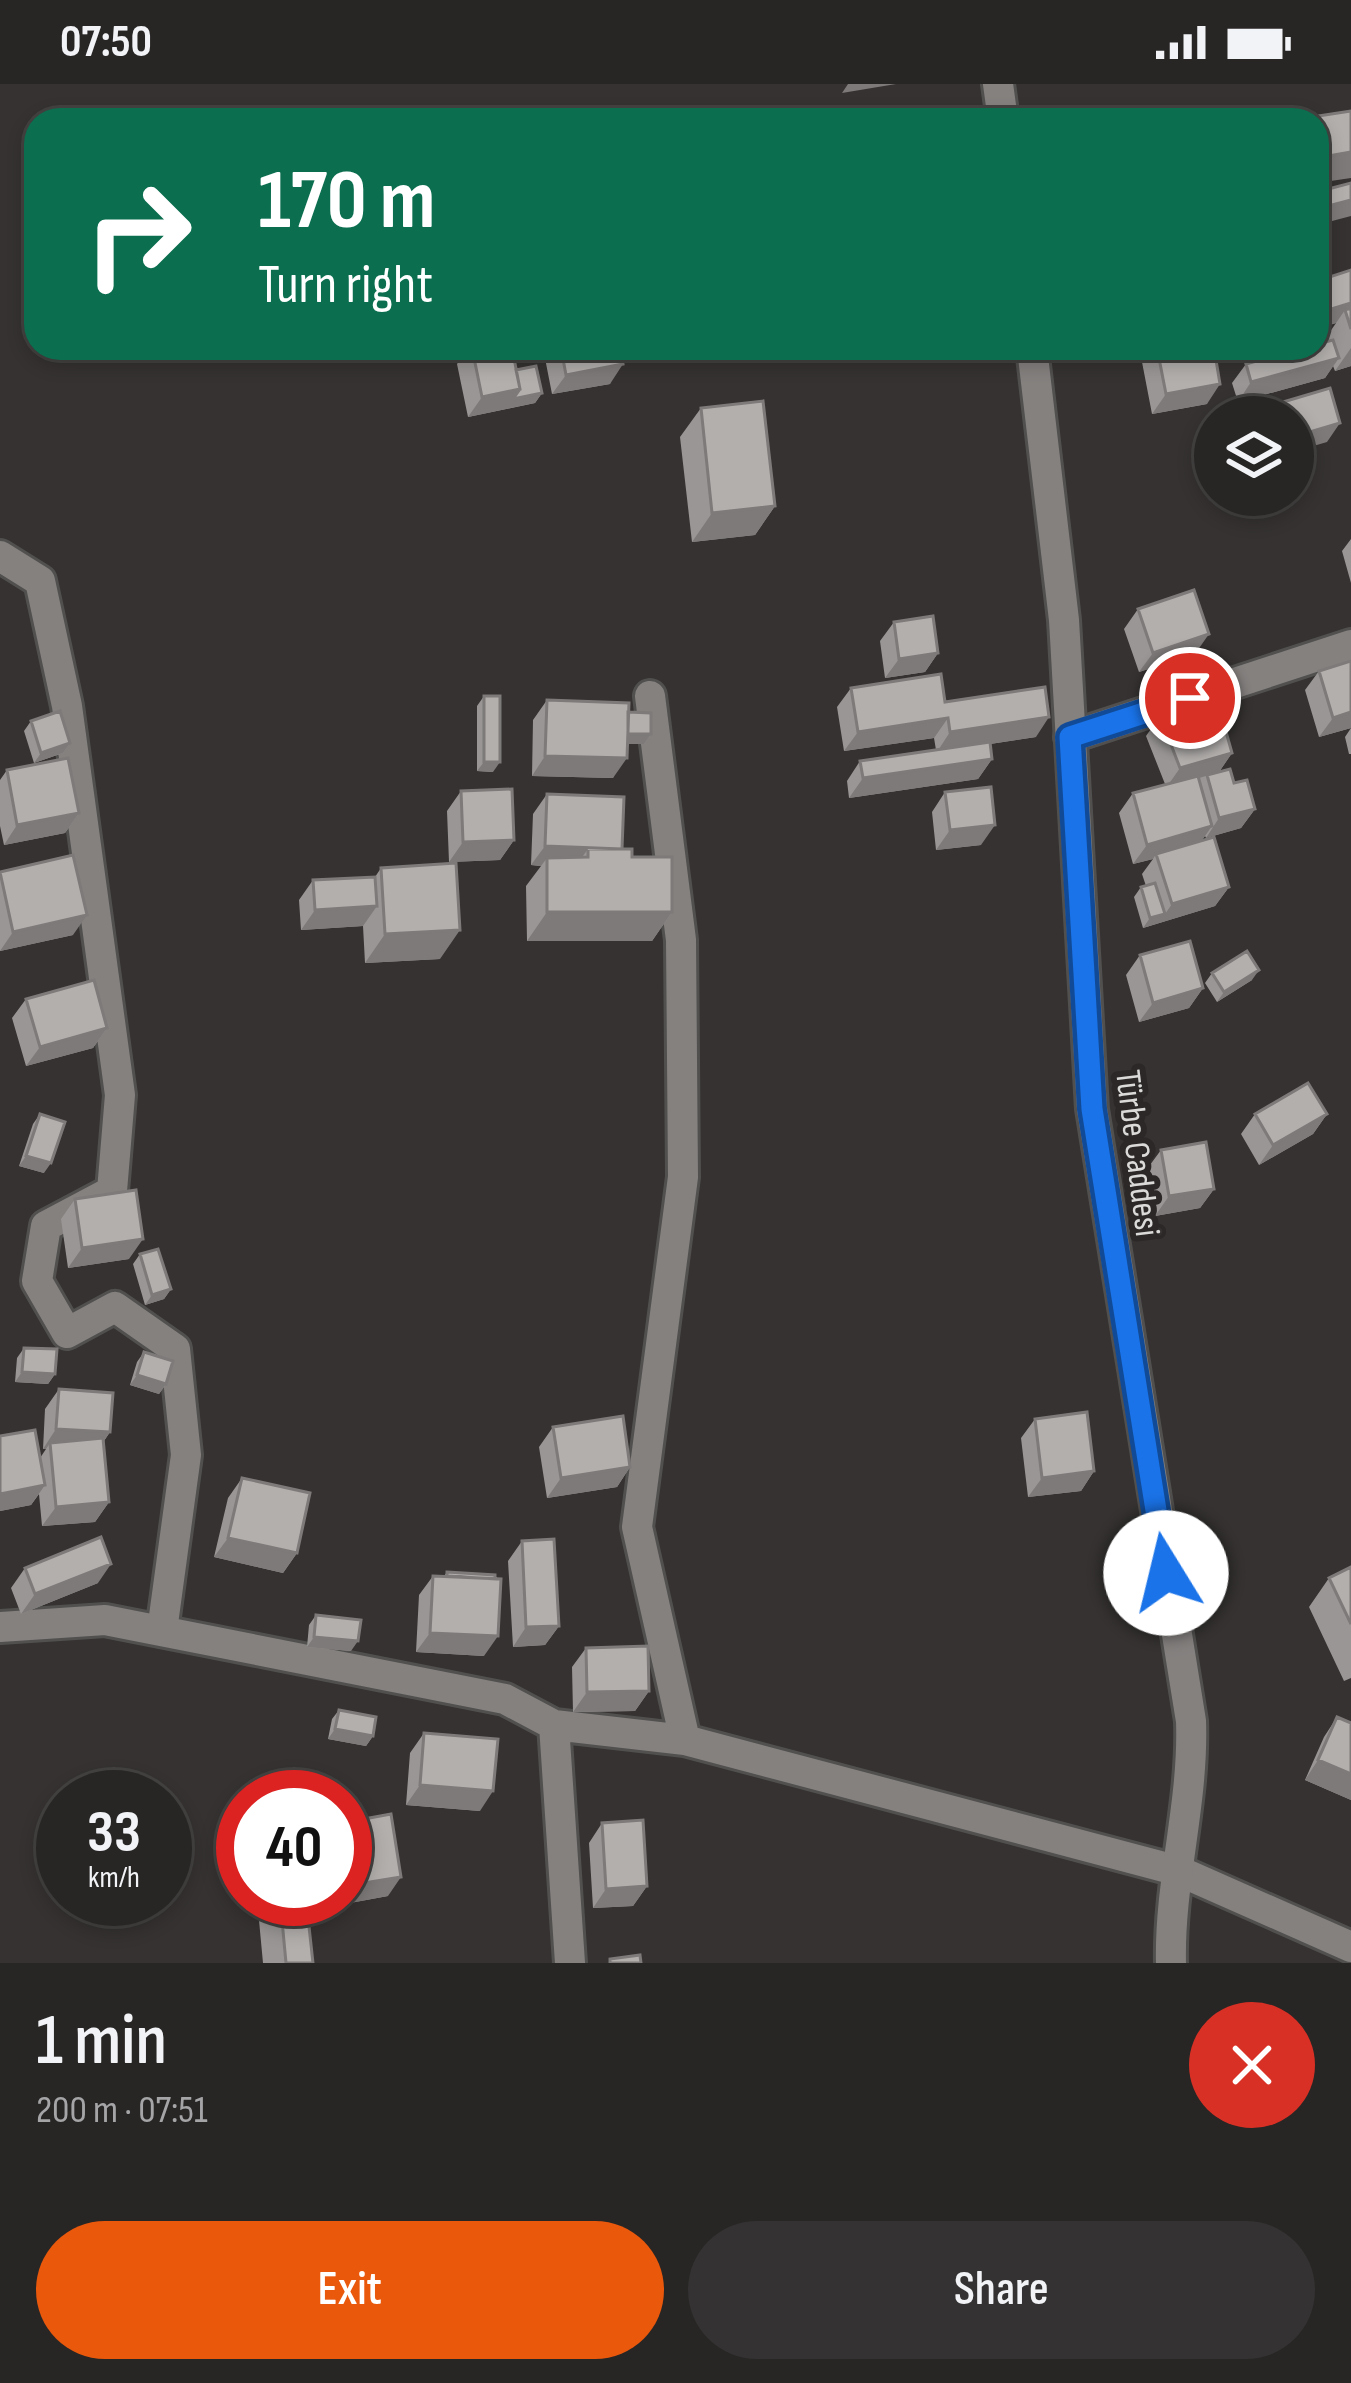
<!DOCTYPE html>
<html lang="en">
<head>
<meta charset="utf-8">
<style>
	body { margin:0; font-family:"Sofia Sans Condensed",sans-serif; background:#343232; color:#f1f3f6; height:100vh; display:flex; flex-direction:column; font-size:45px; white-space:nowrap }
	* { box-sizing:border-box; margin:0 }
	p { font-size:39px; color:#a5a5a7 }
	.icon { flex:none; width:66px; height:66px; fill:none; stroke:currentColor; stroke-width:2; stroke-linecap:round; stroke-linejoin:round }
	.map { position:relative; height:1879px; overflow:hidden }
	.sheet { display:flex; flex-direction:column; background:#282625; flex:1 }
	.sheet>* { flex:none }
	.banner { position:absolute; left:24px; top:24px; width:1305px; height:252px; border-radius:36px; box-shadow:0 6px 18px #0003,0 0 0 3px #444342; background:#0b6e4f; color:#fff; overflow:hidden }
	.fabs { position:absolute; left:1194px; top:312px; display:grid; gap:24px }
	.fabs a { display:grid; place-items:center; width:120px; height:120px; border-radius:50%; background:#282625; box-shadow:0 6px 18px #0003,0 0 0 3px #444342; font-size:60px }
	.speed { position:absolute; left:36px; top:1686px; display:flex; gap:24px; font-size:60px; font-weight:700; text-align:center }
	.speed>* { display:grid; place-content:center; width:156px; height:156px; border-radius:50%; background:#282625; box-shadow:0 6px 18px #0003,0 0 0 3px #444342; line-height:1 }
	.speed small { font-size:30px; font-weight:400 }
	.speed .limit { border:18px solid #d22; background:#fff; color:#111 }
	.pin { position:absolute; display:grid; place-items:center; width:102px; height:102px; color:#fff; margin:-51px; border:6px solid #fff; border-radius:50%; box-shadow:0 3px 12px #0007 }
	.me { position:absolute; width:132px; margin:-66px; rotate:351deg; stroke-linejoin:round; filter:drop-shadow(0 0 9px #0008) }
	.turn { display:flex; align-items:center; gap:42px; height:252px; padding:0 36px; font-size:54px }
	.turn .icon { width:156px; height:156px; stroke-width:2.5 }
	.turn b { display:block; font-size:84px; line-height:102px }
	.round { display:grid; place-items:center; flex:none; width:126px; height:126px; border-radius:63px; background:#343232 }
	.head { display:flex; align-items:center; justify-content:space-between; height:204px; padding:0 36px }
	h1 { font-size:72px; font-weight:600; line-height:90px }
	.button { display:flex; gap:24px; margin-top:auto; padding:24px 36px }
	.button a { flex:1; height:138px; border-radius:72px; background:#ea580c; color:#fff; font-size:48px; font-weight:600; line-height:138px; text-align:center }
	.button a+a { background:#343232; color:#f1f3f6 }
	.status { display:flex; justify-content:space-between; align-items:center; height:84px; padding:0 60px; background:#282625; direction:ltr }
	.status svg { height:33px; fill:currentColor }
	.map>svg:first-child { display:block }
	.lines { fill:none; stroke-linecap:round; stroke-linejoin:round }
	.minor-casing { stroke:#51504f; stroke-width:36 }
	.tertiary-casing { stroke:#51504f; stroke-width:36 }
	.minor { stroke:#84817f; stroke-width:30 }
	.tertiary { stroke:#84817f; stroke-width:30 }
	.wall { fill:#999695 }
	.shaded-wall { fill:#7d7a79 }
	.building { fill:#b2afad; stroke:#7d7a79; stroke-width:3 }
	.route-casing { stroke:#114b97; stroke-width:30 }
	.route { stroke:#1a73e8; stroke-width:21 }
	.labels { text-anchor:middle; stroke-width:12; stroke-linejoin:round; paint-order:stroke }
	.street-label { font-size:36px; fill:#dbdad9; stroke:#2b2827 }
</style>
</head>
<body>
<div class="status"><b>07:50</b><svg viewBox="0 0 49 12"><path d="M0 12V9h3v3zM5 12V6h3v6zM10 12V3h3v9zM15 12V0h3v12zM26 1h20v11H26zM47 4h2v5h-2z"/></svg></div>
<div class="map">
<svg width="1351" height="1879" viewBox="0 0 1351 1879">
	<rect width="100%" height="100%" fill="#353231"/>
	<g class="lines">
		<defs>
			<path id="minor" d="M0 472 40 497 67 622 120 1011 112 1107 46 1142 37 1197 67 1249 115 1223 175 1265 186 1371 162 1547
				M650 612 681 856 683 1093 637 1443 685 1656
				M1070 653 1351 561
				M0 1543 105 1536 505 1615 554 1641 685 1656 1179 1787 1351 1863
				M554 1641 570 1879"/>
			<path id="tertiary" d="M998 0 1003 36
				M1032 264 1064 536 1092 1025 1191 1637C1194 1719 1169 1798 1171 1879"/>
		</defs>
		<use href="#minor" class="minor-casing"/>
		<use href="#tertiary" class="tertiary-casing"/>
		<use href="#minor" class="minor"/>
		<use href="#tertiary" class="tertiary"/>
	</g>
	<path class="wall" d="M1351 186V282L1335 287 1333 282 1325 294 1238 318 1232 299 1246 280 1326 258 1325 255 1336 239 1317 245V197Z
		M468 264H512L516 286 542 309 535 319 468 333 457 280Z
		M543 264H620L610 300 552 310Z
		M1152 264H1214L1207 320 1152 330 1142 278Z
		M701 324 775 422 755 451 692 458 680 353Z
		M1351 455V499L1342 467Z
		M1138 525 1195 570 1139 588 1124 545Z
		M894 538 938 569 925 588 885 594 880 557Z
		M1351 577V644L1319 653 1305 606 1319 587Z
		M851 604 945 618 1036 653 990 660 992 675 978 695 849 714 847 697 860 677 936 666 934 654 844 667 837 623Z
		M484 612 493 688 477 687V622Z
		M547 616 628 628 651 650 644 660H627L613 694 532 692 533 636Z
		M1160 632 1232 669 1219 688 1234 699 1255 725 1241 744 1206 754 1205 752 1202 756 1229 803 1215 822 1143 844 1134 813 1141 803 1146 802 1142 790 1153 775 1133 780 1119 729 1133 709 1165 700 1146 652Z
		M31 637 70 659 63 669 34 679 24 647Z
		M1351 644V670H1349L1345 653Z
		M7 686 79 729 65 749 4 761 0 742V696Z
		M461 707 514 756 500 776 449 778 447 727Z
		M945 708 981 761 936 766 932 728Z
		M547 710 632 773 672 828 652 857H527L526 802 541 782 531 781 533 730Z
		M381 784 440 875 365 879 363 842 301 846 299 816 313 796 375 793Z
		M0 788 73 851 0 867Z
		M1140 871 1203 904 1189 924 1139 938 1126 891Z
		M1212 889 1252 896 1217 918 1205 899Z
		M26 915 107 944 93 964 26 982 12 934Z
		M40 1030 44 1089 19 1082 33 1040Z
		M1255 1030H1327L1313 1050 1259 1081 1241 1050Z
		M1161 1066 1214 1105 1200 1124 1155 1132 1147 1085Z
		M75 1115 129 1175 68 1184 61 1135Z
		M140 1170 171 1205 164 1215 145 1221 133 1180Z
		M24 1264 55 1290 48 1300 15 1298 17 1274Z
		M144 1268 166 1300 159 1310 130 1301 137 1278Z
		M59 1305 110 1348 104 1357 109 1418 95 1438 42 1442 39 1410 31 1421 0 1427V1352L40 1374 46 1365H43L45 1325Z
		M1035 1335 1094 1387 1081 1407 1028 1413 1021 1354Z
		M553 1343 630 1383 617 1403 547 1414 539 1363Z
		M242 1394 297 1469 283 1489 214 1473 228 1414Z
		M522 1457 559 1542 545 1561 513 1563 508 1477Z
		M1351 1483V1594L1344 1597 1309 1523 1329 1494Z
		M25 1484 98 1499 21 1530 11 1504Z
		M447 1488 484 1572 416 1568 419 1511 433 1492H444Z
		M316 1531 351 1567 307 1563 309 1541Z
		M586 1564 649 1607 635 1627 573 1628 572 1583Z
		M339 1626 373 1652 366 1662 328 1655 332 1635Z
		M1337 1633 1351 1639V1716L1305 1696 1324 1653Z
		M424 1649 480 1727 406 1721 410 1669Z
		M353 1737 388 1812 350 1819 345 1790V1748Z
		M602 1739 647 1802 633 1822 593 1824 589 1759Z
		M257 1815H306L313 1879H263Z"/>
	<path class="shaded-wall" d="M848 0H896L842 9Z
		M1351 68V94L1317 99V74Z
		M1351 116V132L1317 141V125Z
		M1351 219V223L1346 230 1345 226 1336 239 1317 245V239L1325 227Z
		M1351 264V282L1335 287Z
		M1339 274 1325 294 1238 318 1251 298Z
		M623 280 610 300 552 310 566 291Z
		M1220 300 1207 320 1152 330 1166 310Z
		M520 305 506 325 468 333 482 313Z
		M542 309 535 319 506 325 513 315Z
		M1340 339 1327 358 1293 368V353Z
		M775 422 755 451 692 458 712 429Z
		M1209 550 1195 570 1139 588 1153 569Z
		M938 569 925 588 885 594 899 575Z
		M1351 628V644L1319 653 1333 634Z
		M1049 633 1036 653 937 668 950 648Z
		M948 634 934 654 844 667 858 648Z
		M621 650H651L644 660H614Z
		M70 659 63 669 34 679 41 669Z
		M1232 669 1219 688 1166 704 1180 684Z
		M545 672 627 674 613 694 532 692Z
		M992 675 978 695 849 714 863 694Z
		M484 678H500L493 688 477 687Z
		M1255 725 1241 744 1206 754 1219 734Z
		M79 729 65 749 4 761 17 741Z
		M995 741 981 761 936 766 950 746Z
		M1212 742 1198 762 1156 770 1153 775 1133 780 1147 761Z
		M514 756 500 776 449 778 463 758Z
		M545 762 622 765 588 773V765L575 783 547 774 541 782 531 781Z
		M1229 803 1215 822 1143 844 1150 834 1165 830 1172 820Z
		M377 822 363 842 301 846 315 826Z
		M547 828H672L652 857H527Z
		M87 831 73 851 0 867 13 848Z
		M460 846 440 875 365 879 385 850Z
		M1259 886 1252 896 1217 918 1224 908Z
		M1203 904 1189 924 1139 938 1153 919Z
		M107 944 93 964 26 982 40 963Z
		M1327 1030 1313 1050 1259 1081 1273 1061Z
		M26 1072 51 1079 44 1089 19 1082Z
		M1214 1105 1200 1124 1155 1132 1169 1112Z
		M143 1155 129 1175 68 1184 82 1164Z
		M171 1205 164 1215 145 1221 152 1211Z
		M22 1288 55 1290 48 1300 15 1298Z
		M137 1291 166 1300 159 1310 130 1301Z
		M56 1345 110 1348 96 1368 50 1359 46 1365H43Z
		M630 1383 617 1403 547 1414 561 1394Z
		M1094 1387 1081 1407 1028 1413 1042 1394Z
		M45 1401 31 1421 0 1427V1410Z
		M109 1418 95 1438 42 1442 56 1423Z
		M228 1454 297 1469 283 1489 214 1473Z
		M111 1480 98 1499 21 1530 35 1510Z
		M559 1542 545 1561 513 1563 526 1543Z
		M430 1549 498 1552 484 1572 416 1568Z
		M314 1553 358 1557 351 1567 307 1563Z
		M649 1607 635 1627 573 1628 587 1608Z
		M335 1645 373 1652 366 1662 328 1655Z
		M1318 1676 1351 1690V1716L1305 1696Z
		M420 1701 493 1707 480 1727 406 1721Z
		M401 1793 388 1812 350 1819 364 1799Z
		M647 1802 633 1822 593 1824 606 1805Z"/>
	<path class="building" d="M1252 23 1254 36H1221L1220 28Z
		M1351 27V68L1317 74V36H1292Z
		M1351 99V116L1317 125V108Z
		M1351 186V219L1325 227 1322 219 1317 221V197Z
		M1351 224V245L1345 226Z
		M1333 256 1339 274 1251 298 1246 280 1303 264H1317V260Z
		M472 264H512L520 305 482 313Z
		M561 264H620L623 280 566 291Z
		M1157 264H1214L1220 300 1166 310Z
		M536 282 542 309 513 315 520 305 516 286Z
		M1330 304 1340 339 1293 353V333H1258L1256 326Z
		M763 317 775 422 712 429 701 324Z
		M1194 506 1209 550 1153 569 1138 525Z
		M933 532 938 569 899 575 894 538Z
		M1351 577V628L1333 634 1319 587Z
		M941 590 945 618 1045 603 1049 633 950 648 948 634 858 648 851 604Z
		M484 612H500V678H484Z
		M547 616 629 619 627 674 545 672Z
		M1217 616 1232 669 1180 684 1160 632Z
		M60 627 70 659 41 669 31 637Z
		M628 628 651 629V650H628Z
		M990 658 992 675 863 694 860 677Z
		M68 674 79 729 17 741 7 686Z
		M1230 685 1234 699 1247 696 1255 725 1219 734 1207 691Z
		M1198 692 1212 742 1147 761 1133 709Z
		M991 703 995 741 950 746 945 708Z
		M512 705 514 756 463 758 461 707Z
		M547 710 624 713 622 765 545 762Z
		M1214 753 1229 803 1172 820 1156 770Z
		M588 765H632V773H672V828H547V774L588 773Z
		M73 771 87 831 13 848 0 788Z
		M456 779 460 846 385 850 381 784Z
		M375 793 377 822 315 826 313 796Z
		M1155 799 1165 830 1150 834 1141 803Z
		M1190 857 1203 904 1153 919 1140 871Z
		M1247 867 1259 886 1224 908 1212 889Z
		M94 896 107 944 40 963 26 915Z
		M1308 999 1327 1030 1273 1061 1255 1030Z
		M40 1030 65 1038 51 1079 26 1072Z
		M1206 1058 1214 1105 1169 1112 1161 1066Z
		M136 1106 143 1155 82 1164 75 1115Z
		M158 1165 171 1205 152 1211 140 1170Z
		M24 1264 57 1265 55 1290 22 1288Z
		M144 1268 173 1277 166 1300 137 1291Z
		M59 1305 113 1309 110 1348 56 1345Z
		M1087 1328 1094 1387 1042 1394 1035 1335Z
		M623 1332 630 1383 561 1394 553 1343Z
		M35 1346 45 1401 0 1410V1352Z
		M103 1354 109 1418 56 1423 50 1359Z
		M242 1394 310 1409 297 1469 228 1454Z
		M101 1453 111 1480 35 1510 25 1484Z
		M554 1455 559 1542 526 1543 522 1457Z
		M1351 1483V1540L1329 1494Z
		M447 1488 495 1491V1495L447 1492Z
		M433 1492 501 1495 498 1552 430 1549Z
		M316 1531 361 1536 358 1557 314 1553Z
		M648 1562 649 1607 587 1608 586 1564Z
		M339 1626 376 1633 373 1652 335 1645Z
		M1337 1633 1351 1639V1690L1318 1676Z
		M424 1649 498 1655 493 1707 420 1701Z
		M304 1700 305 1713H263L262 1704Z
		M391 1730 401 1793 364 1799 353 1737Z
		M643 1736 647 1802 606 1805 602 1739Z
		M280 1815H306L313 1879H286Z
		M640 1871 641 1879H610V1875Z"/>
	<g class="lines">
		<defs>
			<path id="route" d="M1166 1489 1092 1025 1070 653 1190 614"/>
		</defs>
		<use href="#route" class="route-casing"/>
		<use href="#route" class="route"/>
	</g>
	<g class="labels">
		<g class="street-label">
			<text transform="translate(1139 1069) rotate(83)" y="13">Türbe Caddesi</text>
		</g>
	</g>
</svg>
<div class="fabs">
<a><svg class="icon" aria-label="layers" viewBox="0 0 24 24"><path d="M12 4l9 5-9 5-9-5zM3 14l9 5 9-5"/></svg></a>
</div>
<div class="speed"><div>33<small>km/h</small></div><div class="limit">40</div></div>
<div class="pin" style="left:1190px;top:614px;background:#d93025"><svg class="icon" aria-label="arrive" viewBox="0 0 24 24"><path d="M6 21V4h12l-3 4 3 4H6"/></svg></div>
<svg class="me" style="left:1166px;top:1489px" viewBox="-20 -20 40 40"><circle r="19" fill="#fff"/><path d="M0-13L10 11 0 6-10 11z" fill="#1a73e8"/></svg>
<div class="banner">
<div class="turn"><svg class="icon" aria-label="right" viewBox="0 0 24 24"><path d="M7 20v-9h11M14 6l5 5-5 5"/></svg><div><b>170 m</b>Turn right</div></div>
</div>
</div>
<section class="sheet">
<div class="head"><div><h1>1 min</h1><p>200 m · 07:51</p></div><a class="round" style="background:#d93025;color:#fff"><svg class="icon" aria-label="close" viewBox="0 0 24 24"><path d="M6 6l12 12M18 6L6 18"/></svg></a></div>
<div class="button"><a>Exit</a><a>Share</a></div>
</section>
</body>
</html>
